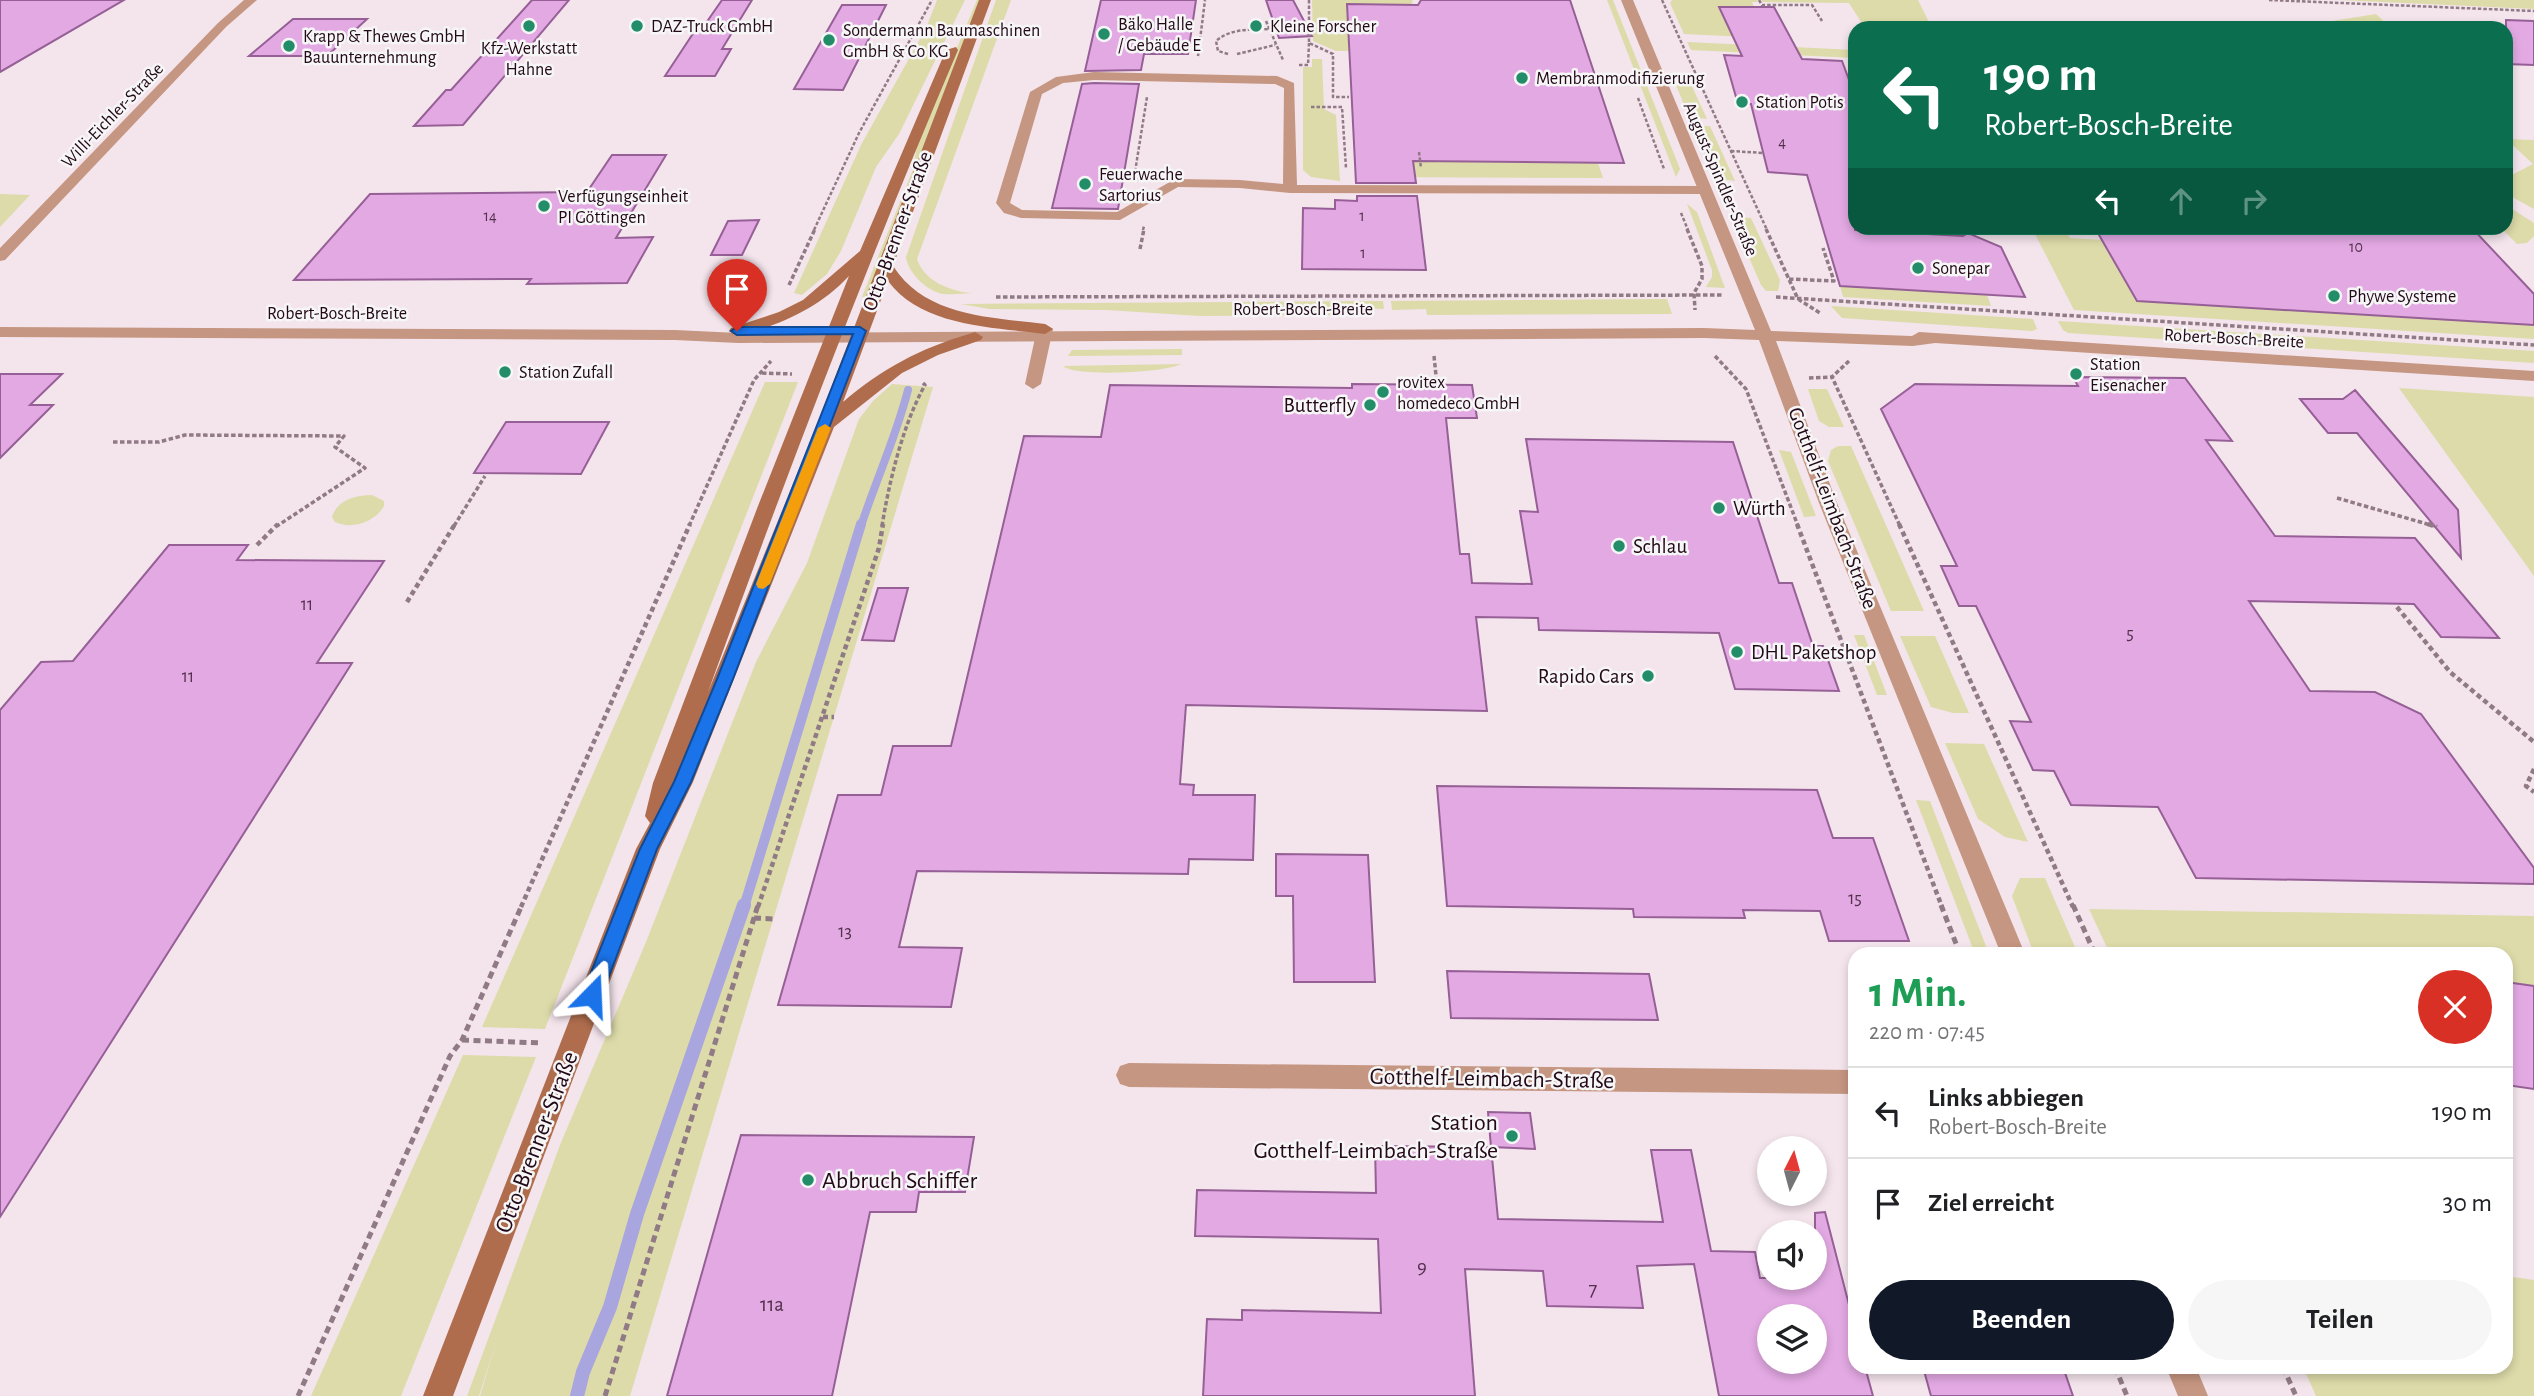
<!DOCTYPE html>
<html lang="de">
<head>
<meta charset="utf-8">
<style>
	body { margin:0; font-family:"Alegreya Sans",sans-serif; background:#f6f6f6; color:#202124; height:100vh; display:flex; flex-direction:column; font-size:26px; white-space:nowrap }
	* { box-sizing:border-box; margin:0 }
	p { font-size:23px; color:#757577 }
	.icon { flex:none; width:38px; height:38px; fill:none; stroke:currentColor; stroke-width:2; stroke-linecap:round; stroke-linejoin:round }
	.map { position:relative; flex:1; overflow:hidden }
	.panel { position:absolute; left:1848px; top:947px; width:665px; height:427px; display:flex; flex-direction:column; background:#fff; border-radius:21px; box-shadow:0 4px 10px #0003 }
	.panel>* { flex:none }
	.banner { position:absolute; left:1848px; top:21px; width:665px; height:214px; border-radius:21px; box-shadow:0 4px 10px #0003; background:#0b6e4f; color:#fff; overflow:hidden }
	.needle { width:46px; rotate:6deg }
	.controls { position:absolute; left:1757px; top:1136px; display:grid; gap:14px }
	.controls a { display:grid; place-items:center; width:70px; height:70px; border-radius:50%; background:#fff; box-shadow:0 4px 10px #0003; font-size:35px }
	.pin { position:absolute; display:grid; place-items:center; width:60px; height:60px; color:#fff; margin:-72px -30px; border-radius:50% 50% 50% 0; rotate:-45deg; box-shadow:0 0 7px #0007 }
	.pin .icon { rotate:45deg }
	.me { position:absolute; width:77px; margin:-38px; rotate:21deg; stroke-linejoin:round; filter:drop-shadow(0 0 5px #0008) }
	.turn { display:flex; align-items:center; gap:24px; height:147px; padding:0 21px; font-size:32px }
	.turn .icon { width:91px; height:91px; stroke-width:2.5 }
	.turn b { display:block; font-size:49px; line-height:60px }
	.lanes { display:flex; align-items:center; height:66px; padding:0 21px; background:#0003; justify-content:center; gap:35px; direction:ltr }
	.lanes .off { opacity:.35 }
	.round { display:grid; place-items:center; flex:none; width:74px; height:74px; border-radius:37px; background:#f6f6f6 }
	.head { display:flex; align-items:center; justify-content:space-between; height:119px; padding:0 21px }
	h1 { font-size:42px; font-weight:700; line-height:52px; color:#1e9e55 }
	.action { display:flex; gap:14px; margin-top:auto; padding:14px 21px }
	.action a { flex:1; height:80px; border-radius:42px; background:#111827; color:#fff; font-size:28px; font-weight:700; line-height:80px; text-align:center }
	.action a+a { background:#f6f6f6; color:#202124 }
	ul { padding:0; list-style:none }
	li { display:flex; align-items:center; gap:21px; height:91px; padding:0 21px; border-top:2px solid #e0e0e0 }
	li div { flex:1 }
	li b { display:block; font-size:26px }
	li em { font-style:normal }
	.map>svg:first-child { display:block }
	.green { fill:#dddba9 }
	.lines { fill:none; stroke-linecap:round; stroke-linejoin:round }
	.stream-far2 { stroke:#a8a5df; stroke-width:8 }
	.stream-far1 { stroke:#a8a5df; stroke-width:10 }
	.stream { stroke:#a8a5df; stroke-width:14 }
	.building { fill:#e3a9e3; stroke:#966097; stroke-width:2; fill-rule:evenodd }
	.path-far3 { stroke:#907a86; stroke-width:2.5; stroke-dasharray:3.5 2; stroke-linecap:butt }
	.path-far2 { stroke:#907a86; stroke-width:3.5; stroke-dasharray:4.5 2.5; stroke-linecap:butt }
	.path-far1 { stroke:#907a86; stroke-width:4.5; stroke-dasharray:5 3.5; stroke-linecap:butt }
	.path { stroke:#907a86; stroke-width:5; stroke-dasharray:7 4.5; stroke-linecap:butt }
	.lane { fill:#c59681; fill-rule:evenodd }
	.street { fill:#c59681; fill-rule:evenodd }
	.secondary { fill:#af6d4d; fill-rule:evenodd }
	.route { fill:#1a73e8; stroke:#114b97; stroke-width:2 }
	.slow { fill:#f59e0b }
	.poi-dot { fill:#238d6a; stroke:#f6f6f6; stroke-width:2.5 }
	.labels { text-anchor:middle; stroke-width:5; stroke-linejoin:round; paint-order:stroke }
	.far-number-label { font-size:16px; fill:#53304b }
	.far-poi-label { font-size:18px; fill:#230818; stroke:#f6f6f6; text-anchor:start }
	.far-street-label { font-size:18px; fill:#230818; stroke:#f6f6f6 }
	.number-label { font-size:18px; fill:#53304b }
	.street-label { font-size:21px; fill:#230818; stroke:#f6f6f6 }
	.poi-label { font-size:21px; fill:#230818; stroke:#f6f6f6; text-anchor:start }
	.near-number-label { font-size:21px; fill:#53304b }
	.near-street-label { font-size:24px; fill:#230818; stroke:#f6f6f6 }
	.near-poi-label { font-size:24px; fill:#230818; stroke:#f6f6f6; text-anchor:end }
</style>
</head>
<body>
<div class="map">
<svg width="2534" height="1396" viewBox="0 0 2534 1396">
	<rect width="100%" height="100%" fill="#f4e4ec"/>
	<path class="green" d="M937 0H965L899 134 876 167 841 251 827 274 802 295 794 293 861 145 926 28Z
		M977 0H983L869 297H862L912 172 918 141Z
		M996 0H1011L917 259C924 281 951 292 973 293 963 293 948 296 939 293 924 288 908 272 906 257Z
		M1312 0H1413L1411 5 1347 4 1349 51H1336L1313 41Z
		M1607 0H1613L1680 169 1676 177Z
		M1672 0H1757L1758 2H1752L1754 7H1719L1769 38 1684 34 1670 3Z
		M1761 0H1918L1932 28H1865L1849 3 1763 2Z
		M2340 0H2534V9Z
		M2376 14 2391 28H2354L2332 21Z
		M1687 42 1855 50V58L1691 50Z
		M1312 59H1322L1324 109 1336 115 1340 181 1311 177 1303 170V67H1312Z
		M1674 80H1689L1707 119 1689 117Z
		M1698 126H1710L1735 181 1715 178 1694 129Z
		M2506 139 2534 140V209L2514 198 2506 190V178L2533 164Z
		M1355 161 1598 163 1603 178 1372 177Z
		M0 194 30 195 0 227Z
		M1687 204 1697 212 1725 288 1706 287 1712 277V270Z
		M2506 205 2534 223V236L2527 243 2517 244 2501 228H2506Z
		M1731 216 1751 218 1780 280 1778 291H1766L1761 285Z
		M2032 228H2064L2070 238 2207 246 2137 301 2534 325V339L2074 310Z
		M1840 286 1987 295 1991 306 1843 297Z
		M1667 299 1672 314 1427 315 1426 309 1392 310 1391 301Z
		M1383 301 1384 309 1357 308 1352 310V315L1200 316 1107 310 989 309 961 304Z
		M1831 306 2033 319 2037 329 2032 331 1842 318Z
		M2058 321 2534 351V363L2068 333 2063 330Z
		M1182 349V355L1068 356 1072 350Z
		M1181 364C1165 373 1074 377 1063 366Z
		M765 382H798L545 1029 482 1027Z
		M892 384 933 387 630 1396H480L497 1339 479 1396H467L560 1145 646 942 756 662 807 563 859 419 873 401Z
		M2399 388 2534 397V576Z
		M1808 389H1827L1844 427H1829L1819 421Z
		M1838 446H1851L1924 611H1891L1828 461 1831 450Z
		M1779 450 1791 452 1816 516 1804 517Z
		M372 495 384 501V506C375 522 352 530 335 522L332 517C337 500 356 495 372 495Z
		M1854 635H1864L1887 695H1877Z
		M1900 636H1935L1969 713H1953L1931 707Z
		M1945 743 1984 744 2028 842 2005 837 1978 819Z
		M1916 800 1930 801 1989 954H1975Z
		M2020 878H2045L2078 954H2034L2012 896Z
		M2089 909 2534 916V986L2506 982V954H2110Z
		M463 1055 536 1057 401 1396H311Z
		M2506 1276 2534 1280V1396H2316L2303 1367H2506Z"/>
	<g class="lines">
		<path class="stream-far2" d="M861 526C876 480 896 437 908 390"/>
		<path class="stream-far1" d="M744 907 861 524"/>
		<path class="stream" d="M577 1396 583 1372 610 1307 637 1214 744 905"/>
	</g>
	<path class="building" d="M0 0H124L0 72Z
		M532 0H569L463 125 414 126 446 90H451Z
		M722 0H752L722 49H731L715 76H665L700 23H706Z
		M1101 0H1196L1188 54H1144L1141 70 1085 71Z
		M1266 0H1293L1312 36 1279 38Z
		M1421 0H1570L1624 163 1413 161 1416 183H1356L1347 4 1418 5Z
		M842 5H886L843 90 794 89Z
		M1719 7H1774L1802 59 1842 61 1855 96V230L1963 236 1968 233 2001 247 2025 297 1840 286 1807 175 1768 172 1751 104H1738L1724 55 1742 56Z
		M293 19H367L327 56H249Z
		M2506 20 2534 21V65L2506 64Z
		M1094 83 1139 84 1118 209 1052 208 1082 84Z
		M612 155H666L616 238 653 237 627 283 527 284 531 279 294 280 370 194 587 192Z
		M1357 196H1417L1426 270 1302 269 1303 208 1335 209V200L1357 201Z
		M759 220 742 255H711L728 221Z
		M2095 228H2472L2534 294V325L2137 301Z
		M0 374H62L30 405H53L0 458Z
		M2073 377 2185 378 2232 441 2206 440 2275 536 2415 538 2499 638 2441 637 2414 604 2249 601 2310 691 2375 692 2421 714 2534 868V884L2196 878 2158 807 2071 805 2054 771 2033 770 2010 721 2031 722 1976 606H1959L1941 566H1957L1881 409 1915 384 2078 386Z
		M1352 384 1472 385 1477 418H1446L1460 554H1469L1472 583 1532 584 1520 511 1538 512 1526 439 1733 442 1779 583H1792L1813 646H1823L1839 691 1735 689 1719 633 1539 630 1538 618 1476 617 1487 711 1186 705 1180 784 1194 785 1193 795H1255L1253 860 1189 859 1188 874 917 871 899 947 962 948 951 1007 778 1005 838 795H881L893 746H951L1024 436 1101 437 1110 385 1352 388Z
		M2355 390 2458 510 2461 558 2357 433H2328L2300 399H2343Z
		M506 422H609L581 474 474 473Z
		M169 545H248L237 560 384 561 317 663H352L0 1217V710L41 662 73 661Z
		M878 588H908L894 641 862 640Z
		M1437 786 1817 790 1833 838H1873L1909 941H1829L1820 911 1743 910 1745 918 1634 917 1633 909 1447 906Z
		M1276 854 1368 855 1375 982H1294L1293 896H1276Z
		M1447 971 1649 974 1658 1020 1451 1018Z
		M2506 982 2534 986V1089L2506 1085Z
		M1488 1112 1530 1113 1535 1149 1491 1147Z
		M741 1135 974 1137 965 1192H919L916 1212H870L832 1396H667Z
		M1375 1146 1491 1147 1498 1219 1663 1222 1651 1150H1691L1711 1251 1755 1252 1760 1278H1815V1213L1825 1212 1855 1328V1367H1865L1873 1396H1719L1694 1264 1637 1266 1643 1308 1547 1306 1543 1271 1465 1269 1475 1396H1203L1207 1319 1242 1320V1310L1381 1313 1378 1239 1195 1236 1197 1190 1376 1193ZM1769 1316H1815V1362H1769Z
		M1923 1367H2063L2073 1396H1931Z"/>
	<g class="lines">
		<path class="path-far3" d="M1309 0V43L1333 54V97H1349
			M1662 0 1767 230
			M1759 0 1762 5H1812L1822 21
			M2269 0 2534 11
			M1266 21 1283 60
			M1228 54 1218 51 1216 41C1231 28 1250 30 1268 29
			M1237 54 1275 45
			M1198 56 1205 0
			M1299 65H1308L1309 43
			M1638 98 1664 169
			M1311 107H1342L1346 168
			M1731 151 1763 153
			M1419 152 1421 168
			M1140 181 1135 172 1147 97
			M1681 213 1688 230
			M814 230 859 133 932 0
			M1143 230 1144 226"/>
		<path class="path-far2" d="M1687 229 1702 266V279L1694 293 1695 310
			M1766 229 1798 299 1820 313
			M1140 249 1144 229
			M1789 279 1834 281 1823 248
			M789 285 815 229
			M996 297 1722 295
			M1776 297 2534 345
			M1434 356 1437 385
			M1715 356 1746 389 1798 526
			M1849 361 1832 377 1900 526
			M762 373 792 374
			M1809 378 1832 377
			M113 442H159L185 435 344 436 335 447 365 468 277 526
			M2337 498 2434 526
			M454 526 485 476
			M689 526 754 380 771 361
			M882 526C889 482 903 424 925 385L923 383"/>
		<path class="path-far1" d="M1797 524 1942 907
			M1899 524 2073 907
			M2428 524 2437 527
			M257 545 278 524
			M407 602 455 524
			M2397 607 2450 672 2534 742
			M823 717H834
			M2534 769 2526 786 2534 792
			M521 907 690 524
			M758 907 879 548 883 524"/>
		<path class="path" d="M1941 905 1960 954
			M2073 905 2095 954
			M754 918 774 919
			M462 1040 542 1043
			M2115 1367 2127 1396
			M2283 1367 2296 1396
			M298 1396 450 1056 462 1040 522 905
			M605 1396 758 905"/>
		<path class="lane" d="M1094 72 1277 76 1294 83 1297 185 1704 186 1711 190 1704 194 1290 193 1240 188 1178 187 1120 220 1021 218 1004 213 996 203 1030 92 1056 77ZM1094 80 1275 84 1284 88 1283 184 1240 180 1175 179 1117 212 1022 210 1010 203 1042 94 1063 83Z
			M1045 324 1053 329 1041 384 1033 389 1025 384 1037 329Z"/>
		<path class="street" d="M244 0H257L226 27 5 260 0 261V248L218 23Z
			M1621 0H1633L1771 331 1912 336 1919 332 2534 371V381L1935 343 1913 346 1776 341 1837 503 2025 954H2001L1819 503 1759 340 1704 338 738 343 675 340 0 337V327L675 330 738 333 1704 328 1755 330Z
			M1129 1063 1855 1070V1094L1129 1087 1120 1084 1116 1075 1120 1066Z
			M2166 1367H2196L2208 1396H2178Z"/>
		<path class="secondary" d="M979 0H991L893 266C926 317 990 317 1045 324L1053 329 1045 334C993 327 922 327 888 281L843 402C881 369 921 348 969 334L975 332 983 337 981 340 938 355 902 373 834 427 693 782 660 849 453 1396H423L636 849 650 823 645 816 653 783 758 506 849 276C818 309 780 325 737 336L729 331 731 328 779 312 803 300 860 251 946 50 956 47 958 50C868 261 786 476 708 692L815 430Z"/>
	</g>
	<path class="route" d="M860 327 866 331 733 679 691 782 657 849 602 995 599 1001 592 1004 585 1001 582 995 640 849 674 782 717 679 853 334 737 335 731 331 737 327Z"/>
	<path class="slow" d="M825 424 831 428 770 584 763 589 758 588 756 584 818 428Z"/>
	<g class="poi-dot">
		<circle cx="529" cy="26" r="7"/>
		<circle cx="637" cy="26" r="7"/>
		<circle cx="1256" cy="26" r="7"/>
		<circle cx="1104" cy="34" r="7"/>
		<circle cx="829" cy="40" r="7"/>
		<circle cx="289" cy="46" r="7"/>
		<circle cx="1522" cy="78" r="7"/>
		<circle cx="1742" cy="102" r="7"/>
		<circle cx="1085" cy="184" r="7"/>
		<circle cx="544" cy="206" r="7"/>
		<circle cx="1918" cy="268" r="7"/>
		<circle cx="2334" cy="296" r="7"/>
		<circle cx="505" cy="372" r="7"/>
		<circle cx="2076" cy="374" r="7"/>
		<circle cx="1383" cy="392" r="7"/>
		<circle cx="1370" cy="405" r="7"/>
		<circle cx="1719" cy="508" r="7"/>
		<circle cx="1619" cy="546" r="7"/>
		<circle cx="1737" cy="652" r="7"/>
		<circle cx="1648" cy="676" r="7"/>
		<circle cx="1512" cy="1136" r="7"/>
		<circle cx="808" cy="1180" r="7"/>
	</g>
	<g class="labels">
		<g class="far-number-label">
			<text x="1782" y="147">4</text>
			<text x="490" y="221">14</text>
			<text x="1362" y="221">1</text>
			<text x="2356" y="252">10</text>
			<text x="1363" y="258">1</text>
		</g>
		<g class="far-poi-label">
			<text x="1118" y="30">Bäko Halle<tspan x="1118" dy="21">/ Gebäude E</tspan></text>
			<text x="651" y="32">DAZ-Truck GmbH</text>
			<text x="1270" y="32">Kleine Forscher</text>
			<text x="843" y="36">Sondermann Baumaschinen<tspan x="843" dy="21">GmbH &amp; Co KG</tspan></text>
			<text x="303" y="42">Krapp &amp; Thewes GmbH<tspan x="303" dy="21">Bauunternehmung</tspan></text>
			<text x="529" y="54" text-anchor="middle">Kfz-Werkstatt<tspan x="529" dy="21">Hahne</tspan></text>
			<text x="1536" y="84">Membranmodifizierung</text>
			<text x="1756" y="108">Station Potis</text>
			<text x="1099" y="180">Feuerwache<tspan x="1099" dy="21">Sartorius</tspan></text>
			<text x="558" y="202">Verfügungseinheit<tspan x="558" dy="21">PI Göttingen</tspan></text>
			<text x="1932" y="274">Sonepar</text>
			<text x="2348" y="302">Phywe Systeme</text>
			<text x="2090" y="370">Station<tspan x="2090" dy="21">Eisenacher</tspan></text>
			<text x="519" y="378">Station Zufall</text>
			<text x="1397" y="388">rovitex<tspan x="1397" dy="21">homedeco GmbH</tspan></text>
		</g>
		<g class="far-street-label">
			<text transform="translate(112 115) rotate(-46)" y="6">Willi-Eichler-Straße</text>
			<text transform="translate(1721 179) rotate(67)" y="6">August-Spindler-Straße</text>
			<text x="1303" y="315">Robert-Bosch-Breite</text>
			<text x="337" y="319">Robert-Bosch-Breite</text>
			<text transform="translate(2234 338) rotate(3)" y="6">Robert-Bosch-Breite</text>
		</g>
		<g class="number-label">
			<text x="307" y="610">11</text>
			<text x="2130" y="639">5</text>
			<text x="188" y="682">11</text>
			<text x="1855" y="904">15</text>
			<text x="845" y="937">13</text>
		</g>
		<g class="street-label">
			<text transform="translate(897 231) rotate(-70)" y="7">Otto-Brenner-Straße</text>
			<text transform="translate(1833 508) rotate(69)" y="7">Gotthelf-Leimbach-Straße</text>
		</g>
		<g class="poi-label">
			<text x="1356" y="412" text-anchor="end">Butterfly</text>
			<text x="1733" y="515">Würth</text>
			<text x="1633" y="553">Schlau</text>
			<text x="1751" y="659">DHL Paketshop</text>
			<text x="1634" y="683" text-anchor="end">Rapido Cars</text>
		</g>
		<g class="near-number-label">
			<text x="1422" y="1273">9</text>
			<text x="1593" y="1296">7</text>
			<text x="772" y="1311">11a</text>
		</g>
		<g class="near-street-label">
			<text transform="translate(1492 1078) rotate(1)" y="8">Gotthelf-Leimbach-Straße</text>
			<text transform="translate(536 1142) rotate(-69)" y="8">Otto-Brenner-Straße</text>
		</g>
		<g class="near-poi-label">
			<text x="1498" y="1130">Station<tspan x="1498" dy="28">Gotthelf-Leimbach-Straße</tspan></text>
			<text x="822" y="1188" text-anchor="start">Abbruch Schiffer</text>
		</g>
	</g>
</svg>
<div class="controls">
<a><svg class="needle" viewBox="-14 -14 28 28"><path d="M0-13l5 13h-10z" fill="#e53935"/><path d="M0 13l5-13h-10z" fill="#757577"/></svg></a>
<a><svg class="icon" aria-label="sound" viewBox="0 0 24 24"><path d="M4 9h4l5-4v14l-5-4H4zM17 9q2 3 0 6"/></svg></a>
<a><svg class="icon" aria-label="layers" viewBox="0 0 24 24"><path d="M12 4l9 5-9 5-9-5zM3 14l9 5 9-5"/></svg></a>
</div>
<div class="pin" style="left:737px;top:331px;background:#d93025"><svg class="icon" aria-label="arrive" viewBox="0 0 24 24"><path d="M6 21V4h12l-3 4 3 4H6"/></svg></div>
<svg class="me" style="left:592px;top:995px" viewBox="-20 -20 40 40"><path d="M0-17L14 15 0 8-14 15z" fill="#1a73e8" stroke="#fff" stroke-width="4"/></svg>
<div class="banner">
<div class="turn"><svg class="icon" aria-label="left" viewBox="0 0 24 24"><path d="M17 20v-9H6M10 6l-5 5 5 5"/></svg><div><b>190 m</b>Robert-Bosch-Breite</div></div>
<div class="lanes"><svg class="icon" aria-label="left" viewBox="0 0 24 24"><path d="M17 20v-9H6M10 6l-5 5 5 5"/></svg><svg class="icon off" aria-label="ahead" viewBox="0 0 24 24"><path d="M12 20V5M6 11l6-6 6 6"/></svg><svg class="icon off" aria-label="right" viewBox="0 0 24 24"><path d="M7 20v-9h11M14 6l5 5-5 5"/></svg></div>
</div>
<section class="panel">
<div class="head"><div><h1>1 Min.</h1><p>220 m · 07:45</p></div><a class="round" style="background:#d93025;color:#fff"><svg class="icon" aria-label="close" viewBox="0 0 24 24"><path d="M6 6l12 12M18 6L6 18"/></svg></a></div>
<ul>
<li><svg class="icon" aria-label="left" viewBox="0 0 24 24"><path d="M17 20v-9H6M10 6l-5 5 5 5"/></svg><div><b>Links abbiegen</b><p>Robert-Bosch-Breite</p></div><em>190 m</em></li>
<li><svg class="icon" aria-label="arrive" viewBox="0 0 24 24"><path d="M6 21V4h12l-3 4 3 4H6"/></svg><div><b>Ziel erreicht</b></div><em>30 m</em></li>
</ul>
<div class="action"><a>Beenden</a><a>Teilen</a></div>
</section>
</div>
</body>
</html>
